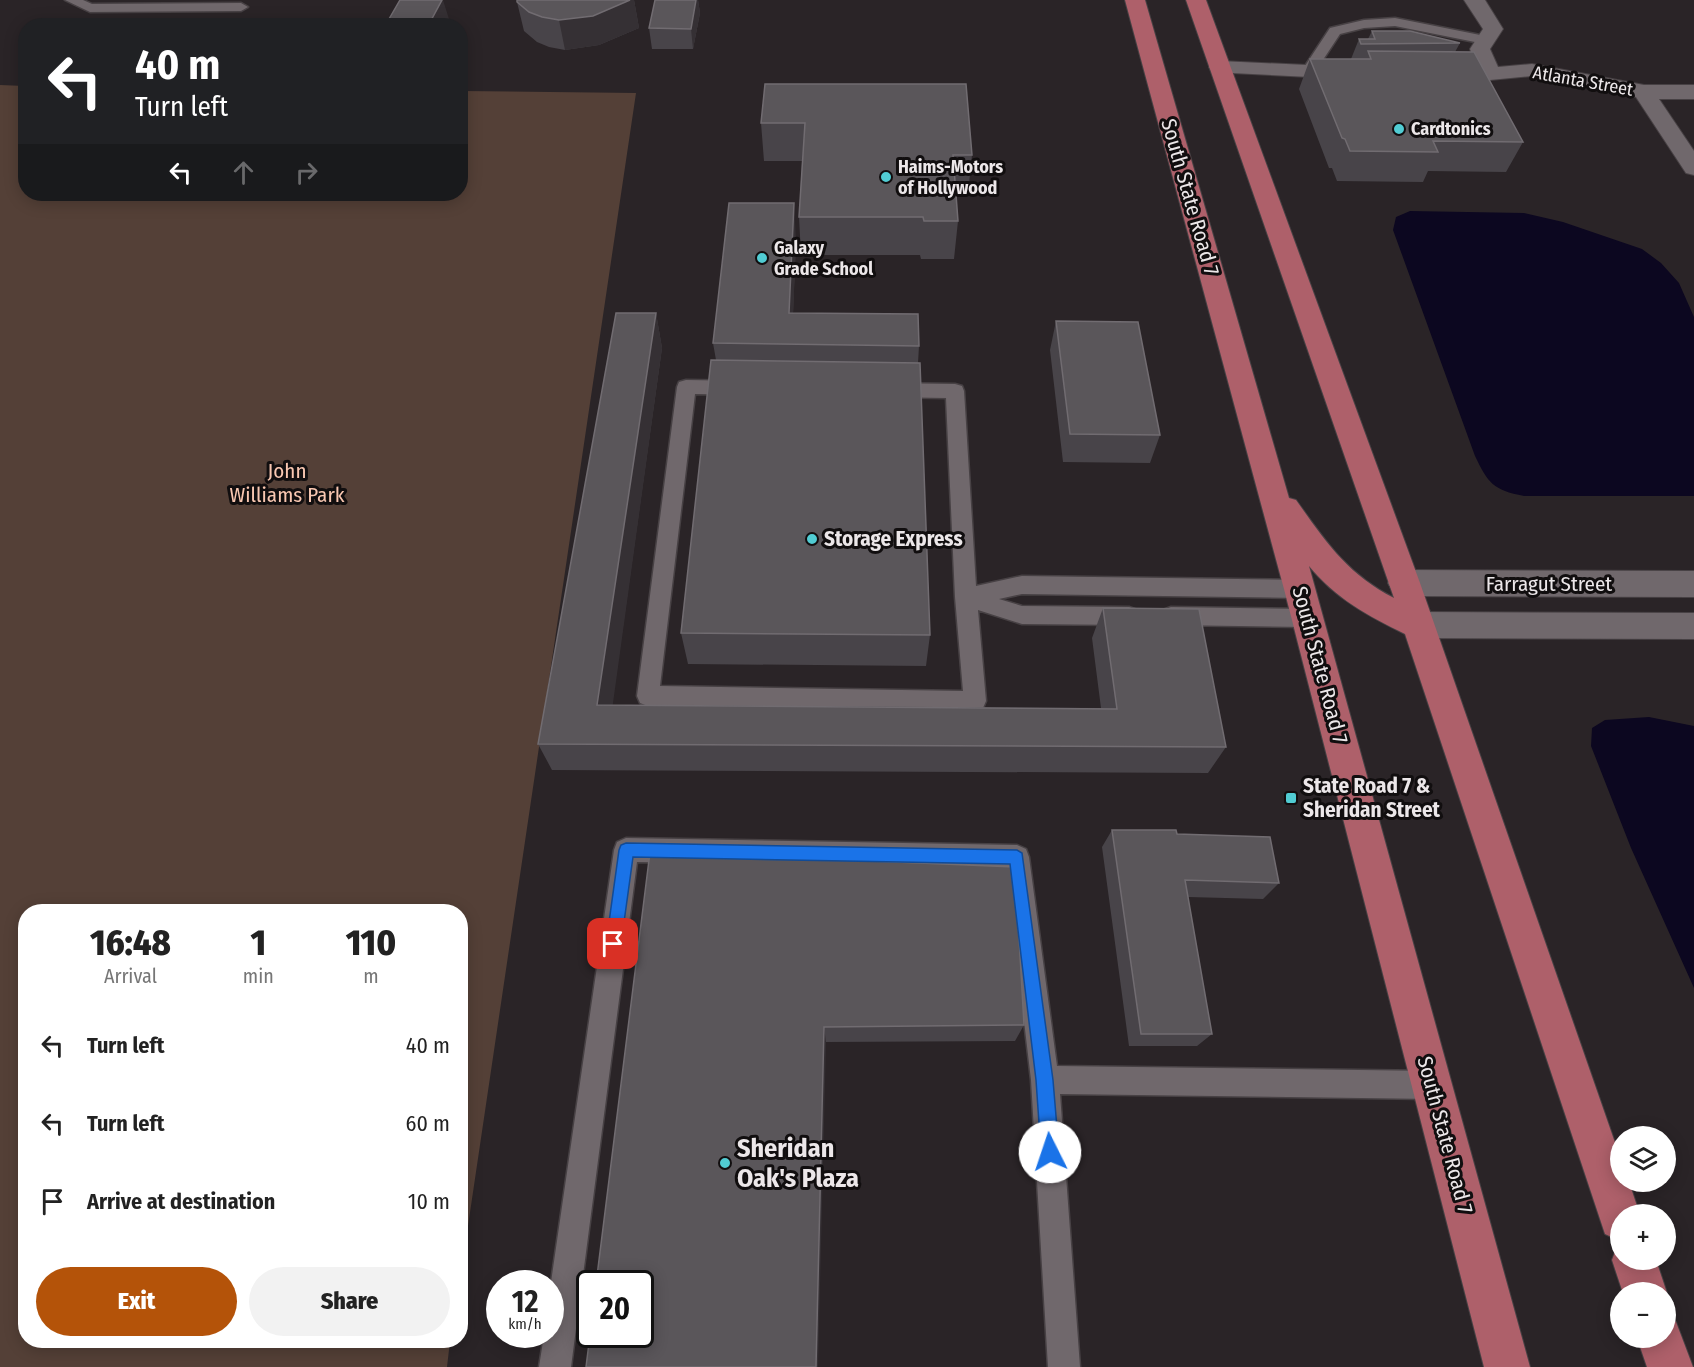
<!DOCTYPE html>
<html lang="en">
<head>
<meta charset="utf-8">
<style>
	body { margin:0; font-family:"Fira Sans Condensed",sans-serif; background:#f2f2f2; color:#222; height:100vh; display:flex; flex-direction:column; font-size:22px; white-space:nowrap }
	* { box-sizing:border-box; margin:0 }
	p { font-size:20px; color:#767676 }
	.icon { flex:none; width:33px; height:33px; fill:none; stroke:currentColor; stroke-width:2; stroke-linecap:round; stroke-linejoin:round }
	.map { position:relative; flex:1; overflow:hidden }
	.details { position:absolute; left:18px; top:904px; width:450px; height:444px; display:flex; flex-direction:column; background:#fff; border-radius:24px; box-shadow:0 3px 15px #0003 }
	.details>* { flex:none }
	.banner { position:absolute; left:18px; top:18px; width:450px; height:183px; border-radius:24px; box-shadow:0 3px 15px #0003; background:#202124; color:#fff; overflow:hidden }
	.tools { position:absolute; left:1610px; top:1126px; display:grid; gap:12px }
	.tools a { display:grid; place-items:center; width:66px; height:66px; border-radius:50%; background:#fff; box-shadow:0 3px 15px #0003; font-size:30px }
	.speed { position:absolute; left:486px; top:1270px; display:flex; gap:12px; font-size:30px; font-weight:700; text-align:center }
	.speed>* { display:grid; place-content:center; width:78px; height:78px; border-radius:50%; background:#fff; box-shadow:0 3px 15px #0003; line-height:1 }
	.speed small { font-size:15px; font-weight:400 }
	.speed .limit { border:3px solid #111; border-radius:9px; background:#fff; color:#111 }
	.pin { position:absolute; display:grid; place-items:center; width:51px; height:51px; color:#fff; margin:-26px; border-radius:12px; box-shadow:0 3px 9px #0006 }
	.me { position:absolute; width:66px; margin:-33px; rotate:356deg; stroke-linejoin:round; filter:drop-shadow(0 0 4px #0008) }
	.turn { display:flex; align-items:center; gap:21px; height:126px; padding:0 18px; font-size:27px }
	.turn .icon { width:78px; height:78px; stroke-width:2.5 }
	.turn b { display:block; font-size:42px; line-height:51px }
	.lanes { display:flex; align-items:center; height:57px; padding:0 18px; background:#0003; justify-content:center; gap:30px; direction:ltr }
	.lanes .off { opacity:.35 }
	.eta { display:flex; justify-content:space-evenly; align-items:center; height:102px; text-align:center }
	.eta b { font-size:36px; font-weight:800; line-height:42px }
	.cta { display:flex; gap:12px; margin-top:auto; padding:12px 18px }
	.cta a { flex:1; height:69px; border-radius:36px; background:#b45309; color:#fff; font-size:24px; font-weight:800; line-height:69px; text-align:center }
	.cta a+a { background:#f2f2f2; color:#222 }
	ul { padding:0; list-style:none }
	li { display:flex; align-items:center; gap:18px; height:78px; padding:0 18px }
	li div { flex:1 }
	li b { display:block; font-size:22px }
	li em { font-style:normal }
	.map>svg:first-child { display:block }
	.green { fill:#544037 }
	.water { fill:#0c0720 }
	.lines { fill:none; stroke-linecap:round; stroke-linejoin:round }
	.lane-casing { stroke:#474144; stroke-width:3 }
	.street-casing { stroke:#474144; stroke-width:2 }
	.primary-casing { stroke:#474144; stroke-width:2 }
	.lane { fill:#70686c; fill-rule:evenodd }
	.street { fill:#70686c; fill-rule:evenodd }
	.primary { fill:#ae606a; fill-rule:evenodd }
	.wall { fill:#484449 }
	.shaded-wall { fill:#353034 }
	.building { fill:#5a565a; stroke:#716c71; stroke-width:1.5 }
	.route { fill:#1a73e8; stroke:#114b97; stroke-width:1.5 }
	.poi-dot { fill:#51ccd3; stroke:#110e0f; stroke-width:2 }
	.labels { text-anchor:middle; stroke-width:6; stroke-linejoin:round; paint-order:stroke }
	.far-street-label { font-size:18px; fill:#ece7e9; stroke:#110e0f }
	.far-poi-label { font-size:18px; font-weight:bold; fill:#ece7e9; stroke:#110e0f; text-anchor:start }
	.street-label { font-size:21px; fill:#ece7e9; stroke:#110e0f }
	.park-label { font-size:21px; fill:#f9c7b1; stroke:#110e0f }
	.poi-label { font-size:21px; font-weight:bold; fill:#ece7e9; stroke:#110e0f; text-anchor:start }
	.near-poi-label { font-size:26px; font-weight:bold; fill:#ece7e9; stroke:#110e0f; text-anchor:start }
</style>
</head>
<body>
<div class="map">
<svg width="1694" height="1367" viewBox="0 0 1694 1367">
	<rect width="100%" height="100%" fill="#2a2427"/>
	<path class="green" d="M0 85 25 86 26 194H460L461 91 636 93 461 1273 460 912H26V1341H450L447 1367H0Z"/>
	<path class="water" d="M1410 211 1524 213 1563 222 1642 249 1661 263 1679 283 1694 317V496H1524C1493 490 1488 483 1475 456L1393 230 1396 217Z
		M1649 717 1694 726V988L1631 848 1591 746 1592 728 1605 720Z"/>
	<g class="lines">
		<defs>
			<path id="lane" d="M65 0H83L92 4 241 3 248 7 241 11 90 12Z
				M1395 18 1485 36 1492 40 1485 44 1395 26 1364 28 1340 34 1313 75H1303L1301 72 1330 28 1364 20Z
				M686 380 955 384 962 386 964 391 976 586 1022 576 1300 580 1308 583 1311 589 1308 595 1300 598 1022 594 999 599 1022 606 1129 607 1137 610 1140 616 1137 622 1129 625 1022 624 978 610 986 701 983 708 975 711 648 706 640 703 637 696 677 387 679 382ZM695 394 946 398 955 597 963 691 660 686Z
				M1171 607 1306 609 1314 612 1317 618 1314 624 1306 627 1171 625 1163 622 1160 616 1163 610Z
				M626 838 1017 845 1026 849 1029 857 1057 1066 1432 1071 1442 1075 1446 1085 1442 1095 1432 1099 1060 1094 1080 1367H1048L1031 1080 1006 868 637 862 571 1367H539L544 1335H550V1289L614 850 617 842Z"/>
			<path id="street" d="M1464 0H1485L1503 29 1490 49 1498 67 1532 64 1644 85H1694V99H1659L1694 151V175L1686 173 1636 97 1532 76 1490 80 1433 79 1430 74 1433 69 1477 68 1470 49 1483 29Z
				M1220 61 1350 67 1358 68 1361 73 1358 78 1350 79 1212 72 1209 67 1212 62Z
				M1404 570 1694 571V597L1404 596 1393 592 1388 583 1393 574Z
				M1418 612 1694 613V639L1418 638 1407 634 1402 625 1407 616Z"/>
			<path id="primary" d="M1125 0H1145L1289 498 1296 500C1326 542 1347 574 1394 598L1186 0H1206L1420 583 1620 1157V1182H1629L1640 1215H1620V1241L1605 1234 1405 634C1368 616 1335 598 1309 566L1530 1367H1484L1284 589Z
				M1618 1244 1620 1260H1656L1667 1293 1665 1299V1293H1623L1612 1260Z
				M1665 1317 1676 1322 1693 1367H1647L1637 1338H1665Z"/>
		</defs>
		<use href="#lane" class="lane-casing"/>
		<use href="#street" class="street-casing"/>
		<use href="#primary" class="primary-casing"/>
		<use href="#lane" class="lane"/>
		<use href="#street" class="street"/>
		<use href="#primary" class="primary"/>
	</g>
	<path class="wall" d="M517 0H634L639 28 599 45 565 50 549 47 537 42 524 31 517 2Z
		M655 0H698L700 13 693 49H652L649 28Z
		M1372 31 1460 43 1455 52 1523 142 1506 172 1428 171 1423 182 1337 181 1332 168H1329L1299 89 1310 59H1351L1359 39H1368Z
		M765 84 972 155 968 194 956 193 958 221 954 259H921L920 255H801L799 217 802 161H764L761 123Z
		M796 240 793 313 919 346 918 363 930 635 926 666 688 664 681 633 716 360 713 343Z
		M656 313 662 348 612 705 1101 708 1092 638 1103 608 1226 747 1208 773 552 770 538 744Z
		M1056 321 1160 435 1150 463 1063 462 1050 350Z
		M1112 830 1177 834 1279 883 1263 899 1188 897 1212 1034 1197 1046H1129L1102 847Z
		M650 852 1024 1025 1015 1041 826 1042Z"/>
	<path class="shaded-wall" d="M442 0H443L449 19 445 26H428Z
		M630 0H634L639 28 599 45 565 50 559 20Z
		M696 0H698L700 13 693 49 691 29Z
		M794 203 796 240 792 344 789 313Z
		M656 313 662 348 609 732 597 705Z
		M824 1027 826 1042 818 1367H816Z"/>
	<path class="building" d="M400 0H442L428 26H385Z
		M517 0H630L593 16 559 20 542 17 529 12 517 2Z
		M655 0H696L691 29 649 28Z
		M1372 31H1410L1460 43 1361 44 1359 39H1375Z
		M1368 51 1474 52 1523 142 1433 141 1438 152 1350 151 1345 139 1342 138 1310 59H1371Z
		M765 84H966L972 155H953L958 221H924L923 217H799L805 123H761Z
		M729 203H794L789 313 918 314 919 346 713 343Z
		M616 313H656L597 705 1117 709 1103 608 1199 609 1226 747 538 744Z
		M1056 321 1138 322 1160 435 1070 434Z
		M711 360 920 363 930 635 681 633Z
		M1112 830H1176L1177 834 1270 837 1279 883 1185 880 1212 1034H1141Z
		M650 852 1015 867 1024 1025 824 1027 816 1367H586L590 1335H640V1284H596Z"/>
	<path class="route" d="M626 843 1017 850 1022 853 1053 1080 1059 1152 1056 1158 1050 1161 1044 1158 1041 1152 1036 1080 1010 864 633 857 621 944 619 949 613 951 608 949 606 944 619 850 621 845Z"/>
	<g class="poi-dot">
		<circle cx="1399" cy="129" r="6"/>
		<circle cx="886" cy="177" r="6"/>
		<circle cx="762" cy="258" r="6"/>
		<circle cx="812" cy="539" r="6"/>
		<rect x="1285" y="792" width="12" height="12" rx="3"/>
		<circle cx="725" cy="1163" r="6"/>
	</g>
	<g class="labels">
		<g class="far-street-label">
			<text transform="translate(1583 81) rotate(10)" y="6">Atlanta Street</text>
		</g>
		<g class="far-poi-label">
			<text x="1411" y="135">Cardtonics</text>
			<text x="898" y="173">Haims-Motors<tspan x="898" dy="21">of Hollywood</tspan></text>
			<text x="774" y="254">Galaxy<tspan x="774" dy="21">Grade School</tspan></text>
		</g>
		<g class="street-label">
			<text transform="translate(1190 197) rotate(74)" y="7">South State Road 7</text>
			<text x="1549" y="591">Farragut Street</text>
			<text transform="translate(1320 665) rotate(75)" y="7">South State Road 7</text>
			<text transform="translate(1445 1135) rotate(75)" y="7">South State Road 7</text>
		</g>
		<g class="park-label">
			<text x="287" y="478">John<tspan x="287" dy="24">Williams Park</tspan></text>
		</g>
		<g class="poi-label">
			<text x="824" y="546">Storage Express</text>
			<text x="1303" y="793">State Road 7 &amp;<tspan x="1303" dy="24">Sheridan Street</tspan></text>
		</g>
		<g class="near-poi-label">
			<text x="737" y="1157">Sheridan<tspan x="737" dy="30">Oak's Plaza</tspan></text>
		</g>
	</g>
</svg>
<div class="tools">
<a><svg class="icon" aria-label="layers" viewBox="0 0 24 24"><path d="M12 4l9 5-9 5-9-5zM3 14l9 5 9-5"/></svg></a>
<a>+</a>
<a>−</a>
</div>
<div class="speed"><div>12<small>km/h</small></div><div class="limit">20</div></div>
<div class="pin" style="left:613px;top:944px;background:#d93025"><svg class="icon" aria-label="arrive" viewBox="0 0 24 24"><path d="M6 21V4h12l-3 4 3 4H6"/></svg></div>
<svg class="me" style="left:1050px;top:1152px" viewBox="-20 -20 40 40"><circle r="19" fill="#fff"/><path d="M0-13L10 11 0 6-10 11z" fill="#1a73e8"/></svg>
<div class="banner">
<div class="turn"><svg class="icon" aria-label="left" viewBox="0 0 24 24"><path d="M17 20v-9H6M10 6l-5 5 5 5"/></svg><div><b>40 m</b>Turn left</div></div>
<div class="lanes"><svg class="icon" aria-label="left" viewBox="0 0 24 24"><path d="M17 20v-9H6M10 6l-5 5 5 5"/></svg><svg class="icon off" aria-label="ahead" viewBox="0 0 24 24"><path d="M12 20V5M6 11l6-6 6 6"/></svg><svg class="icon off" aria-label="right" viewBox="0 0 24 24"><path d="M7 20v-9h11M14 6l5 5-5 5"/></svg></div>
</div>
<section class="details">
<div class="eta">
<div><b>16:48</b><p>Arrival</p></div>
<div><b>1</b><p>min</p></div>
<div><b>110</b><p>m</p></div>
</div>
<ul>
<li><svg class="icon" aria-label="left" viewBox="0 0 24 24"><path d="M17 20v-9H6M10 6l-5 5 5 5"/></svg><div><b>Turn left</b></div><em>40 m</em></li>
<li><svg class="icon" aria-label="left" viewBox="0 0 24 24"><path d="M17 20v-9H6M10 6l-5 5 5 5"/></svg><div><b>Turn left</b></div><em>60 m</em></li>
<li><svg class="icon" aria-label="arrive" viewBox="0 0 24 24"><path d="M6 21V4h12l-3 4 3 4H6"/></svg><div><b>Arrive at destination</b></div><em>10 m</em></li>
</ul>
<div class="cta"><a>Exit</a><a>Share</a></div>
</section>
</div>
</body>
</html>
